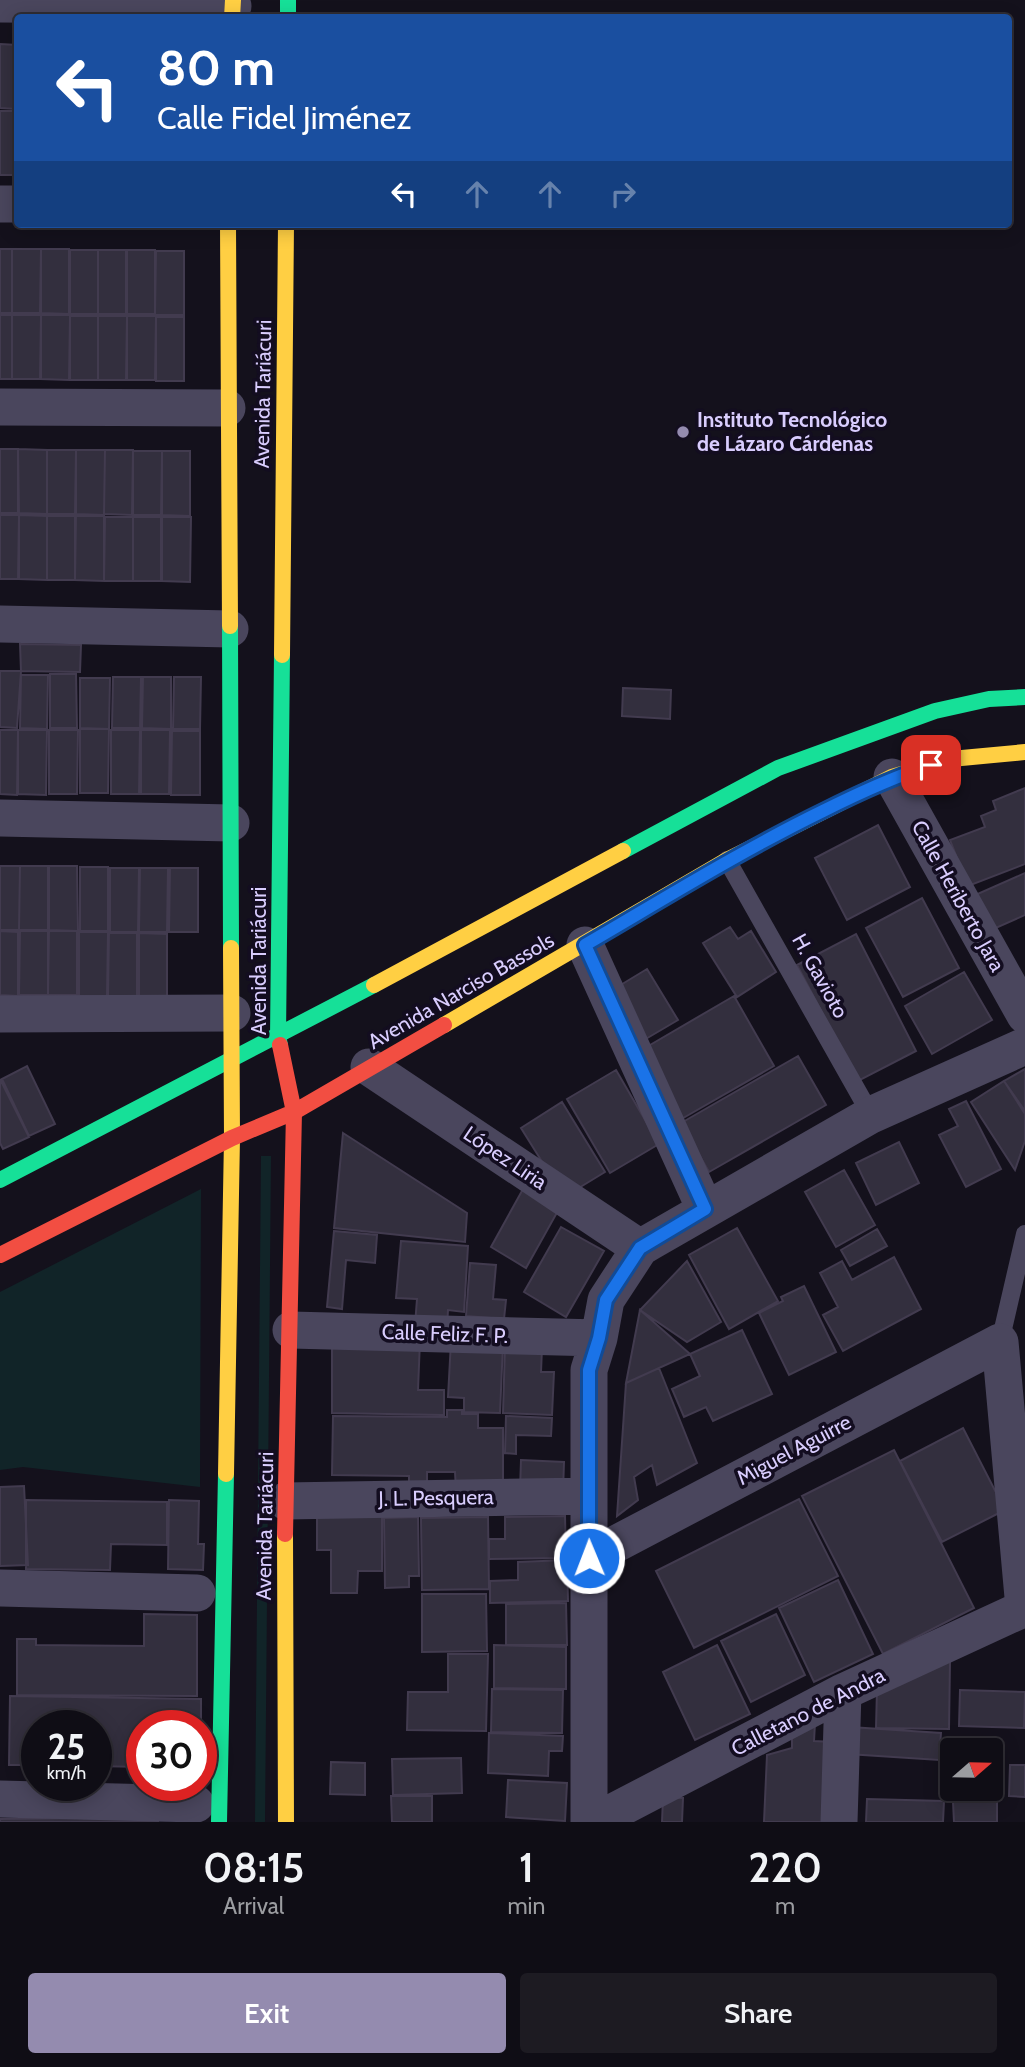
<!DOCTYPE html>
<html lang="en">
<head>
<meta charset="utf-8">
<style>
	body { margin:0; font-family:Cabin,sans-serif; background:#1d1b22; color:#f1f3f6; height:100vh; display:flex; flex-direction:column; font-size:26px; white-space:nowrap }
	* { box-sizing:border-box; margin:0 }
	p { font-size:23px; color:#9b9ca0 }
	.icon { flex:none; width:38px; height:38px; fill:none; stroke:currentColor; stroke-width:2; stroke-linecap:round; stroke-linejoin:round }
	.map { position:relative; height:1822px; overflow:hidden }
	.details { display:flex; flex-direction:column; background:#0f0d15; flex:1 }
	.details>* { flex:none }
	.top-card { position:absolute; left:14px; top:14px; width:998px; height:214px; border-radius:7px; box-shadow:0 4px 18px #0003,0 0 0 2px #2f2d34; background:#1a4fa0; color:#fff; overflow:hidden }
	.needle { width:46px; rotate:70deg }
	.controls { position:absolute; left:940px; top:1738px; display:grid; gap:14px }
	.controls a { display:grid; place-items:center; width:63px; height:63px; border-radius:7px; background:#0f0d15; box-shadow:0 4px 18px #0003,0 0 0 2px #2f2d34; font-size:35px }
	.speed { position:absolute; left:21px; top:1710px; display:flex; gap:14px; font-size:35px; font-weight:700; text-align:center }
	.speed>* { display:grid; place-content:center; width:91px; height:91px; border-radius:50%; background:#0f0d15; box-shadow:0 4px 18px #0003,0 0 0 2px #2f2d34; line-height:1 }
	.speed small { font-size:18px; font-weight:400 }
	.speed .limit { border:10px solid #d22; background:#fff; color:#111 }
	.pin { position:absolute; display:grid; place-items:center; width:60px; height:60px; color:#fff; margin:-30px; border-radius:14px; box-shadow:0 4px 10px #0006 }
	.me { position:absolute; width:77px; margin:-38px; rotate:359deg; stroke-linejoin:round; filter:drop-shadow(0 0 5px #0008) }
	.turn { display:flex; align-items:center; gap:24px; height:147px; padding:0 28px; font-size:32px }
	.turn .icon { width:91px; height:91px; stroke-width:2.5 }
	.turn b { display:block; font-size:49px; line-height:60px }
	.lanes { display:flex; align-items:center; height:66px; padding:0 28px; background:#0003; justify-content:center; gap:35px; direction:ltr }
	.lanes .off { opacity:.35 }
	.eta { display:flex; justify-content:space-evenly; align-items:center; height:119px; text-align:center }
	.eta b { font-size:42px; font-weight:600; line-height:49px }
	.primary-button { display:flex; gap:14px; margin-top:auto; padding:14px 28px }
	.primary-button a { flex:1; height:80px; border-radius:7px; background:#948baf; color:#fff; font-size:28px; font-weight:600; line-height:80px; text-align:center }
	.primary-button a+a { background:#1d1b22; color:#f1f3f6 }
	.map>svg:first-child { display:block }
	.green { fill:#112428 }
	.building { fill:#332f3e; stroke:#423b4f; stroke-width:2 }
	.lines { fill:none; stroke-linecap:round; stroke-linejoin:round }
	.lane { stroke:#4a465d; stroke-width:18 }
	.street { stroke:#4a465d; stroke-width:37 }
	.fast { stroke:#16e098; stroke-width:16 }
	.slow { stroke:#ffcf43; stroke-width:16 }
	.jam { stroke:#f24e42; stroke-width:16 }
	.route-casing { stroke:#114b97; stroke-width:18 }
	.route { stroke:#1a73e8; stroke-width:12 }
	.poi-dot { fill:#948baf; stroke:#130d20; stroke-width:2.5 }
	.labels { text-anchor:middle; stroke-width:7; stroke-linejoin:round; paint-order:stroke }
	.street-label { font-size:21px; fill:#d9cdfe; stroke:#130d20 }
	.poi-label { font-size:21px; font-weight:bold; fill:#d9cdfe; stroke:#130d20; text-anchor:start }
</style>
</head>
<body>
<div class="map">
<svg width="1025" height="1822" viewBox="0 0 1025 1822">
	<rect width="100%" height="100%" fill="#14111c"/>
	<path class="green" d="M261 1156H271L265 1822H255Z
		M201 1189 200 1487 23 1467 0 1470V1292Z"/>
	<path class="building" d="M0 44 17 45 16 109 0 108Z
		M0 111H16V175H0Z
		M16 111H18V175H16Z
		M0 249H12V313H0Z
		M12 249H41L40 313H12Z
		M41 249H69V314L41 313Z
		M70 250H98V314H70Z
		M98 250H126V314H98Z
		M127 250H155V314H127Z
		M156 251H184V315H155Z
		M0 315H12V379H0Z
		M12 315H41L40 379H12Z
		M41 315H70L69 380 41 379Z
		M70 316H98V380H70Z
		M98 316H127L126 380H98Z
		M127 316H156L155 380H127Z
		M156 317H184V381H156Z
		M0 449H18V513H0Z
		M18 449 47 450V514L19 513Z
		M47 450H76L75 514H47Z
		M76 450H105L104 515 76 514Z
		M105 450H133L132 515 104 514Z
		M133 451H162L161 515H133Z
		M162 451H190V516L162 515Z
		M0 515H19L18 579H0Z
		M19 515 47 516V580L19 579Z
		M47 516H75V580H47Z
		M76 516H104V581L75 580Z
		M105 517H133V581H104Z
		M133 517H161V581H133Z
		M162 517H191L190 582 162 581Z
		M20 644 81 645 80 672 21 671Z
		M0 671H21L17 728 0 727Z
		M50 674H76L77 728H50Z
		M21 675H48L47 729 20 728Z
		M113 677H141L140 728H112Z
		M143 677H171V729L142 728Z
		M174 677H201L200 729H173Z
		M80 678H110L109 729 80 728Z
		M623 688 671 690 670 719 622 716Z
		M80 729H109L108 793H80Z
		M0 730H18L17 795 0 794Z
		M18 730H47L46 795 18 794Z
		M49 730H78L77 794H49Z
		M111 730H140L139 794H111Z
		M141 730H170L169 794H141Z
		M172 731H200V795H171Z
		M1025 788V864L968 886 950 840 985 827 981 816 996 810 993 801Z
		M878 825 910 887 847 920 815 858Z
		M0 866H20L19 930H0Z
		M20 866H48V930H19Z
		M49 866H77L78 931 49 930Z
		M80 867H108V931H80Z
		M110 868H139L138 932H110Z
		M140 868H168L167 932H139Z
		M170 868H198V932H169Z
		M1025 873V915L989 931 973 896Z
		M922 898 959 968 903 997 866 928Z
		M730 927 738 939 751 931 776 972 737 997 703 943Z
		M0 931 18 932V996L0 995Z
		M20 931H48V995H19Z
		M49 931H77V995H48Z
		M79 932H108L107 996H79Z
		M109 933H137V997H108Z
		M139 933 167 934V998L139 997Z
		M856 934 916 1051 858 1081 797 965Z
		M647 969 678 1020 644 1040 614 989Z
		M964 972 992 1020 932 1054 905 1006Z
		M734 996 774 1066 678 1121 638 1052Z
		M798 1056 826 1105 709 1172 681 1123Z
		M27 1066 55 1124 29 1136 2 1079Z
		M1025 1069V1111L1004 1081Z
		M616 1070 659 1144 610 1173 567 1099Z
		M0 1079 29 1137 3 1149 0 1143Z
		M1004 1081 1025 1114V1141L1015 1170 971 1102Z
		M966 1101 1001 1169 966 1187 939 1135 958 1126 949 1109Z
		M562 1102 605 1172 564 1197 521 1128Z
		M343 1133 467 1213 465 1242 334 1228Z
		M899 1142 919 1183 876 1205 856 1163Z
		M844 1170 875 1225 836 1247 805 1192Z
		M523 1189 559 1209 526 1268 491 1247Z
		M561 1227 604 1251 566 1317 524 1292Z
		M737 1228 778 1301 729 1329 689 1255Z
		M877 1229 887 1246 850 1266 841 1250Z
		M334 1231 377 1235 375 1263 346 1260 342 1309 327 1307Z
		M401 1241 468 1246 464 1312 448 1310 447 1327 415 1325 417 1299 396 1298Z
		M894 1257 921 1309 843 1351 823 1315 838 1307 820 1273 842 1261 852 1280Z
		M687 1261 721 1322 687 1342 640 1310Z
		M470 1263 496 1265 493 1299 506 1300 504 1319 466 1316Z
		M804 1286 836 1352 789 1375 759 1313 783 1301 781 1297Z
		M640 1310 690 1354 626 1383Z
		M742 1330 772 1394 713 1421 706 1407 684 1417 672 1389 700 1376 690 1354Z
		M332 1337 420 1340 418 1390H444V1415L332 1413Z
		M451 1341 503 1344 500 1413 464 1412V1398L448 1397Z
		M505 1346 542 1348 541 1372H554L552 1415 503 1413Z
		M659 1368 697 1463 657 1485 652 1465 634 1477 638 1500 617 1516 626 1383Z
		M447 1410H462V1414H478V1428H503V1492L456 1491 455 1472H427V1489H409V1476L332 1475 333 1416 447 1417Z
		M506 1416 552 1418 551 1436 516 1435V1454L505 1453Z
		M963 1428 1005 1510 942 1542 900 1461Z
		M894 1450 974 1608 883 1654 802 1496Z
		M521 1460 564 1462 563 1492 520 1490Z
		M24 1486 28 1565 0 1566V1487Z
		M799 1499 838 1576 694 1648 656 1571Z
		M26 1500 167 1502V1545L111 1544 110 1570 26 1569Z
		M169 1500 199 1501 198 1544H204L203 1570 168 1569Z
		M317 1513H382V1571H358L357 1593H331V1550H317Z
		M565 1516 566 1558 489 1559V1539H505V1517Z
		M418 1517 419 1576H409V1587L385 1588 384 1518Z
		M488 1517 489 1589 422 1590 421 1518Z
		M567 1560 568 1601 490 1603V1581L518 1580V1562Z
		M838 1580 873 1654 814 1682 779 1608Z
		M422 1594H486L487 1651 422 1652Z
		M566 1603 567 1645H506V1604Z
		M144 1614 197 1615V1696L17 1695V1639H36V1645L144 1646Z
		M776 1614 805 1675 751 1702 721 1641Z
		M494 1645 566 1647V1689L494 1688Z
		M717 1645 750 1714 695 1740 663 1672Z
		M448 1654H488L486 1731 407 1730 408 1692H448Z
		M950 1661 949 1729 876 1728 877 1689Z
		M492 1689 563 1690 562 1733 491 1732Z
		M960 1690 1025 1692 1024 1728 959 1726Z
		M10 1696 201 1699V1726H142V1767L96 1766V1726H37V1765H9Z
		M815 1723 814 1741 832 1742 828 1822H764L767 1755 792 1748V1736Z
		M850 1727 941 1733 939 1760 848 1754Z
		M489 1733 563 1736 562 1751H549L548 1776 488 1773Z
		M461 1758 462 1793 393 1795 392 1759Z
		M331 1762 365 1763V1795L330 1794Z
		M1010 1765H1025V1797L1009 1796Z
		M508 1780 567 1783 565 1821 506 1817Z
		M391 1796H432V1822H392Z
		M663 1798H683L682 1822H662Z
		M867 1799 944 1801 943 1822H866Z
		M997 1800V1822H954L953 1802Z
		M158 1817V1822H0V1819Z"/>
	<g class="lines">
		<path class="lane" d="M727 860 871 1115
			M1000 1342 1025 1234"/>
		<path class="street" d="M0 4 233 6
			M0 204H18
			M0 407 227 408
			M0 624 230 629
			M892 777 1025 1015
			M0 818 231 823
			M585 945 705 1209
			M0 1014 232 1013
			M369 1067 640 1248
			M291 1330 599 1338
			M285 1501 588 1496
			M589 1558 1000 1342 1024 1608
			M0 1588 197 1593
			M0 1799 196 1804
			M589 1822V1370L599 1338 606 1300 640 1248 650 1242 871 1115 1025 1046
			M594 1822 843 1692 1025 1608
			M839 1822 843 1692"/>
		<path class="fast" d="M288 0V18
			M230 626 231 948
			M623 851 778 768 935 711 989 699 1025 697
			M280 1045 278 1037 282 655
			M0 1180 374 985
			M219 1822 226 1474"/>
		<path class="slow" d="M232 18 233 0
			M228 224 230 626
			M282 655 286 224
			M374 985 623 851
			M444 1025 727 860 892 777 951 759 1025 752
			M226 1474 232 1138 231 948
			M285 1534 286 1822"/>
		<path class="jam" d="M280 1045 294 1112 285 1534
			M0 1255 232 1138 294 1112 444 1025"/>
	</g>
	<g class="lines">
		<defs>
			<path id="route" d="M589 1558V1370L599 1338 606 1300 640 1248 705 1209 585 945C664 899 741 851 823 811 859 793 893 777 931 765"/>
		</defs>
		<use href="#route" class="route-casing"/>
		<use href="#route" class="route"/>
	</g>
	<circle class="poi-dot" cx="683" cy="432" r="7"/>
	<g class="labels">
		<g class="street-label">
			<text transform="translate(263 394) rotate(-89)" y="7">Avenida Tariácuri</text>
			<text transform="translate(958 896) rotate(61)" y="7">Calle Heriberto Jara</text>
			<text transform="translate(259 961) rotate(-90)" y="7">Avenida Tariácuri</text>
			<text transform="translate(820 976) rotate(61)" y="7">H. Gavioto</text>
			<text transform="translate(461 991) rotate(-30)" y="7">Avenida Narciso Bassols</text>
			<text transform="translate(505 1158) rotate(34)" y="7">López Liria</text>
			<text transform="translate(445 1334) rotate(2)" y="7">Calle Feliz F. P.</text>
			<text transform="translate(794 1450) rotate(-28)" y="7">Miguel Aguirre</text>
			<text transform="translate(436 1498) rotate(-1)" y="7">J. L. Pesquera</text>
			<text transform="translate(265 1526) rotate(-89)" y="7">Avenida Tariácuri</text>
			<text transform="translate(808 1712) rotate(-27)" y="7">Calletano de Andra</text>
		</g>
		<g class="poi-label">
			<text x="697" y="427">Instituto Tecnológico<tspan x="697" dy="24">de Lázaro Cárdenas</tspan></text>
		</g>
	</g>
</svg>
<div class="controls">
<a><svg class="needle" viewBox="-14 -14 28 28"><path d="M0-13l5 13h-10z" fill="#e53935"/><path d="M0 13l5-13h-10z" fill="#9b9ca0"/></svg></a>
</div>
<div class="speed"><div>25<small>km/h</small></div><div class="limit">30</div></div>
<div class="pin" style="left:931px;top:765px;background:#d93025"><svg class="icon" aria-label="arrive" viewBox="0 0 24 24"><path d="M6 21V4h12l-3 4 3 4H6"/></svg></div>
<svg class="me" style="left:589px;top:1558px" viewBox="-20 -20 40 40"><circle r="17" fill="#1a73e8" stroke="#fff" stroke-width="3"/><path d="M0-11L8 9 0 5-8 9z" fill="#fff"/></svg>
<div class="top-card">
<div class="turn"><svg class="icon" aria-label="left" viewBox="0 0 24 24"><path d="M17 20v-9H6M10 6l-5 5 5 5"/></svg><div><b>80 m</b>Calle Fidel Jiménez</div></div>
<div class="lanes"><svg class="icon" aria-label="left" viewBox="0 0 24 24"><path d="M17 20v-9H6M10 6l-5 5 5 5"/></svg><svg class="icon off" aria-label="ahead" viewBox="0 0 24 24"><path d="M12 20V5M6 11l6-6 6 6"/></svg><svg class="icon off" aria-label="ahead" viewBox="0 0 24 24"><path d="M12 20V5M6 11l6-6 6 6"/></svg><svg class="icon off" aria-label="right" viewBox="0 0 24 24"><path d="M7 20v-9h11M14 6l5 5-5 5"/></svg></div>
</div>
</div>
<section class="details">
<div class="eta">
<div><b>08:15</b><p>Arrival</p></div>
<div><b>1</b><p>min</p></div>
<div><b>220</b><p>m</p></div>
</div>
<div class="primary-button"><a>Exit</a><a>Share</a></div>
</section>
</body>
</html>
